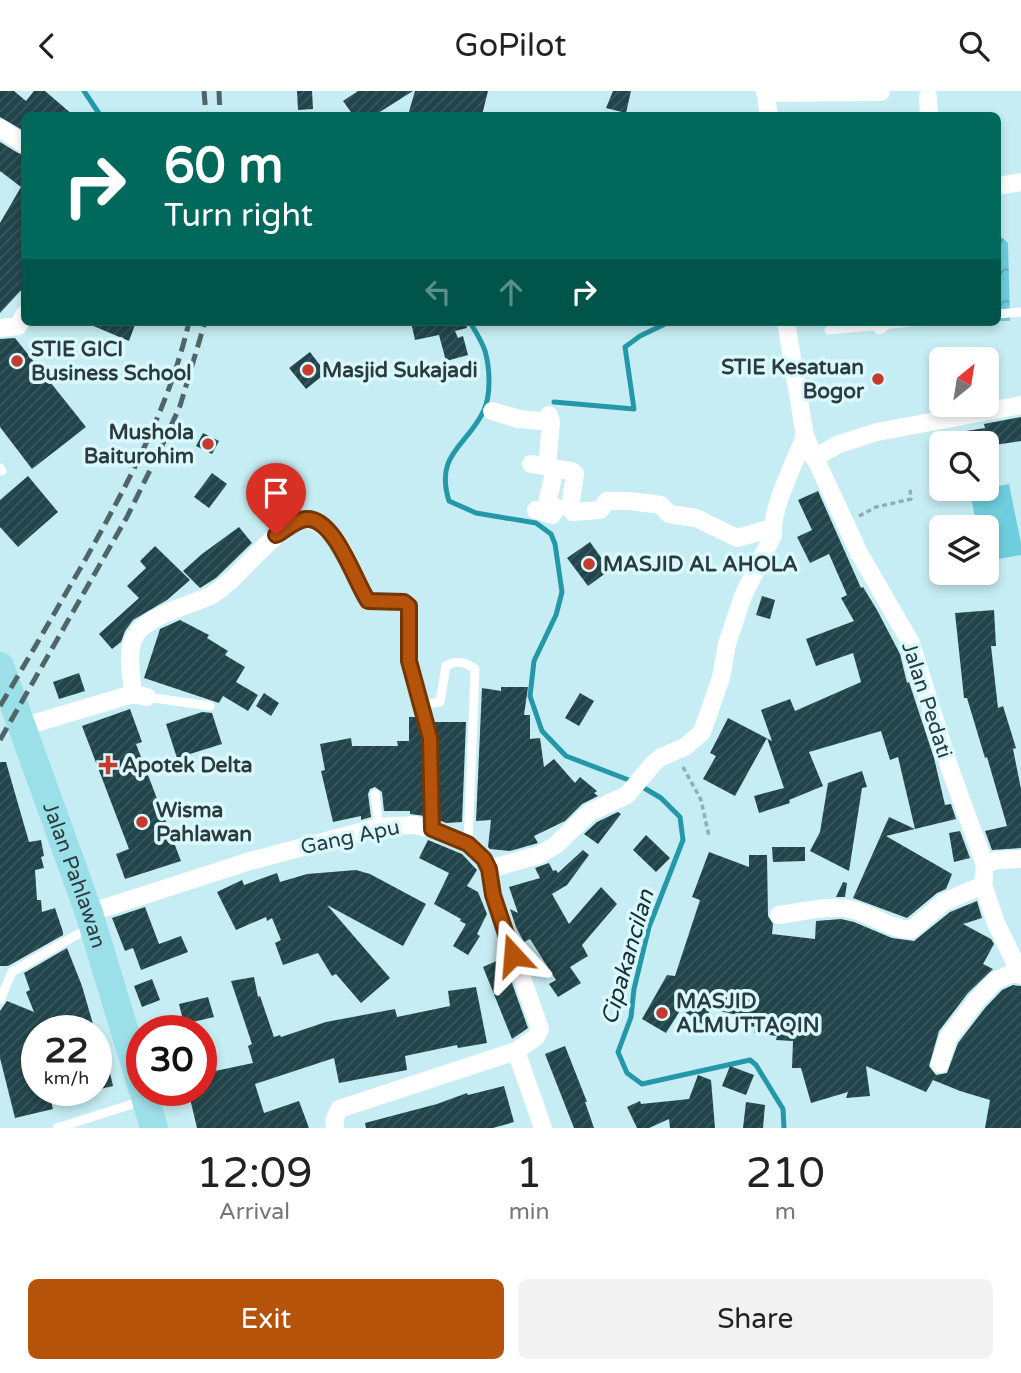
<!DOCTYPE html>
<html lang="en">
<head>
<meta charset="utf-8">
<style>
	body { margin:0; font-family:"Varela Round",sans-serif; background:#f2f2f2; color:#222; height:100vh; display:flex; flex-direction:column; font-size:26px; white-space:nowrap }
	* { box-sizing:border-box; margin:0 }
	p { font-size:23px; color:#767676 }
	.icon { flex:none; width:38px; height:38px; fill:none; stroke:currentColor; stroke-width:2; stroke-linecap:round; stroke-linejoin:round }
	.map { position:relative; height:1037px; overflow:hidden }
	.side { display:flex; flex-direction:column; background:#fff; flex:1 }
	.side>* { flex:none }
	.banner { position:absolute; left:21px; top:21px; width:980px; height:214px; border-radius:10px; box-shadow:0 4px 10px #0003; background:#00695c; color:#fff; overflow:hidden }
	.needle { width:46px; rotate:30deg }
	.fabs { position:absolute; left:929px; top:256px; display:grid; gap:14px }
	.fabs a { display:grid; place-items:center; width:70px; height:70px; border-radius:10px; background:#fff; box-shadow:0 4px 10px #0003; font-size:35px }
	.speed { position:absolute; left:21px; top:924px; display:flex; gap:14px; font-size:35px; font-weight:700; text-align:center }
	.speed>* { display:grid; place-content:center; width:91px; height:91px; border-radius:50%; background:#fff; box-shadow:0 4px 10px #0003; line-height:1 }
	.speed small { font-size:18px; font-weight:400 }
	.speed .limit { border:10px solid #d22; background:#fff; color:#111 }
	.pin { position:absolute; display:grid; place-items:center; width:60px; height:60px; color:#fff; margin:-72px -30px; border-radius:50% 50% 50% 0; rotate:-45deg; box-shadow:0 0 7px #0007 }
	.pin .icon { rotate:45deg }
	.me { position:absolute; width:77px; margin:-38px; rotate:341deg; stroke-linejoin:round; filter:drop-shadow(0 0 5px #0008) }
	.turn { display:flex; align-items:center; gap:24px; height:147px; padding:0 28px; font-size:32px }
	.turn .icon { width:91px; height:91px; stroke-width:2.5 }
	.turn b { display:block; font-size:49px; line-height:60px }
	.lanes { display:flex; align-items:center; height:66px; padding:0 28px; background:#0003; justify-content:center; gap:35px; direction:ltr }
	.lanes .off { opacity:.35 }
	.eta { display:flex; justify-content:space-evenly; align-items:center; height:119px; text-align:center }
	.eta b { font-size:42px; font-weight:600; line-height:49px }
	.primary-button { display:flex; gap:14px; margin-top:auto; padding:14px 28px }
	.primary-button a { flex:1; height:80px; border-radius:10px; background:#b45309; color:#fff; font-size:28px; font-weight:600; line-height:80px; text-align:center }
	.primary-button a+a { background:#f2f2f2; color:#222 }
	header { display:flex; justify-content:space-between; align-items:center; height:91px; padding:0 28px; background:#fff; font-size:32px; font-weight:600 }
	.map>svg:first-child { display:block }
	.forest { fill:url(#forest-crowns) }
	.pitch { fill:#6ecedd }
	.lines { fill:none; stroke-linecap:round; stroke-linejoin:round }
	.stream { stroke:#2498a8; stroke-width:5 }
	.building { fill:url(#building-hatch) }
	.path { stroke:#90aeb3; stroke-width:3.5; stroke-dasharray:5 3.5; stroke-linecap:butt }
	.lane { stroke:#fff; stroke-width:9 }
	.street { stroke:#fff; stroke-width:18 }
	.primary { stroke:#9bdfe9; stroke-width:28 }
	.rail { stroke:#506568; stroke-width:5; stroke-dasharray:14 7; stroke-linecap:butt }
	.route-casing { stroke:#753606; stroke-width:18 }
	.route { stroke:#b45309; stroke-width:12 }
	.poi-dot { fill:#c6392e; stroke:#d9f9fe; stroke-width:2.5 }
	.labels { text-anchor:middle; stroke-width:7; stroke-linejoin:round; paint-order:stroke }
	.poi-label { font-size:21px; font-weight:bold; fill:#2c3c3e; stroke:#d9f9fe; text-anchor:start }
	.street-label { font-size:21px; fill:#2c3c3e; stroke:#d9f9fe }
	.water-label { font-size:23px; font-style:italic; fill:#172f33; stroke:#d9f9fe }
</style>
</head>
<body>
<header><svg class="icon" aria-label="back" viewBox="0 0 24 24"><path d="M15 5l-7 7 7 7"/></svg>GoPilot<svg class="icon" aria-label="search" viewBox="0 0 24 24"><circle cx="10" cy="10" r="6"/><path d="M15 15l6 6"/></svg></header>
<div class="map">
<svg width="1021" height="1037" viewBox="0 0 1021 1037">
	<defs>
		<pattern id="forest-crowns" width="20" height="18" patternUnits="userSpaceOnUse" patternTransform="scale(1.75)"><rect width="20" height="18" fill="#6ecedd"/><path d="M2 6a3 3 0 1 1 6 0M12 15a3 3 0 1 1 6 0" fill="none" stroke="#5ba8b5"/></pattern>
		<pattern id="building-hatch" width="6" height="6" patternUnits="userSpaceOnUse" patternTransform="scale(1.75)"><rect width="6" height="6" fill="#22454b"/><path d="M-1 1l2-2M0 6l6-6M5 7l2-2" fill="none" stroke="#3a585d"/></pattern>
	</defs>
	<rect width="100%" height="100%" fill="#c6edf3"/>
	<path class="forest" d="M998 143 1008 152 1010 230H998Z"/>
	<path class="pitch" d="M1009 393 1021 452V464L987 470V436H977L970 401Z"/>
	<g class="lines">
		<path class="stream" d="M84 0 100 24
			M470 231C475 240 482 250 485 260 490 277 491 303 484 319 468 355 434 362 449 410L476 422 536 432 551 443 555 453 562 501 556 524 534 570 530 605 542 640 566 665 634 691 661 707 680 726 683 749 649 836 634 898 631 926 618 961 627 982 642 993 750 969 756 974 783 1018 784 1037
			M671 231H681
			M554 311 634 318 625 256 640 245 669 231"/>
	</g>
	<path class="building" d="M0 0H14L26 10 34 0H45L73 24H24V40L0 26Z
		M297 0H312L313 18 298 19Z
		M358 0H413L375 24H353L343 10Z
		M415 0H488L482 24H408Z
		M613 0H631L626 22 606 17Z
		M0 51 18 62 24 64V196L0 222V132L21 96 0 80Z
		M84 231H136L129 250Z
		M411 231H466L467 237 455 240 458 247 463 245 468 264 446 270 439 244 415 249Z
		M15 247 86 336 32 378 0 336V248Z
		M310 261 326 282 306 298 289 277Z
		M1021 326V350L988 355 987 352H947V343L985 337 984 333Z
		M203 342 219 350 212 363 196 355Z
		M212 382 227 393 209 417 194 406Z
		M28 385 58 421 18 456 0 436V409Z
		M818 400 861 497 863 496 877 519 900 563 907 592 909 591 934 667 945 714 951 713 956 728 886 745 952 783 946 798 937 802 907 827 853 807 889 726 915 738 898 666 890 669 881 640 809 661 823 695 789 709 790 712 759 722 754 705 784 697 767 647 735 705 703 688 716 665 710 662 728 627 772 650 761 619 790 608 795 620 861 591 853 562 816 575 806 548 854 530 841 507 847 504 829 463 810 472 797 446 812 439 798 409Z
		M239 436 252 452 216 487 200 497 183 480 202 463Z
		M590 451 610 479 588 495 567 467Z
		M155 455 190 489 167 509 133 529 125 540 121 551 112 558 99 543 139 507 127 495 146 477 140 470Z
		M762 505 775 509 770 528 756 524Z
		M994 519 996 555H991L998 617 1003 615 1016 657 1013 658 1021 698V757L992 759 985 740 1007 735 987 666 985 667 967 607H964L955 522Z
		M180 529 209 544 207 547 228 560 225 564 245 576 236 591 258 604 248 620 223 605 219 612 144 587 160 538Z
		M79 582 85 600 59 608 53 591Z
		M501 596H528L524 624H530V648L540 647 544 676 554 668 575 692 580 686 597 700 594 702 598 705 582 713 565 730 534 745 538 752 510 760 490 758 488 756 491 729 476 730 482 597 501 600Z
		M264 602 279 612 271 625 256 615Z
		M580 602 594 610 579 635 565 627Z
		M130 618 142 651 136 653 181 770 125 788 116 763 129 758 82 635Z
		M202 621 212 622 222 653 177 667 166 633Z
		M409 626H417L423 648 425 725 410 723V720H384L382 701 375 696 370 698 368 703 371 726 361 729V725L333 731 321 680 325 679 320 653 351 647 352 655H398L397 650H409Z
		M433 631H466L462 731 446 732 439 729 437 647Z
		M0 671H6L29 751 41 749 44 765 41 766 44 777 35 779 37 809H41L42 821 55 817 63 841V844L8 875H0Z
		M862 680 867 696 862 697 849 780 810 760 820 741 828 692Z
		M618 721 621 723 598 753 584 743 597 731Z
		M960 740 970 767 954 771 949 742Z
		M646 744 670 767 656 781 633 759Z
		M428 749 462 763 477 779 467 795 478 801 487 823 477 843 480 845 468 864 453 855 466 833 460 830 461 828 434 813 449 782 419 767Z
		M772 756H805V770L773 771Z
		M583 759 589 764 567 794 552 803 569 833 601 796 617 813 582 854 588 865 570 876 581 892 558 906 549 893 556 889 530 848 524 851 516 836 510 818 518 822 509 796 540 787 535 777 549 772 553 780 556 779 558 782Z
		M709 761 749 776V764H767L768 825 773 833 772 843 815 848 816 830 841 828 854 831 892 847 914 850 950 821 977 810 982 827 963 833 991 848 994 853 983 873 993 878 968 902 939 940 929 975 936 984 947 982 958 952 985 917 1002 899 1013 894 1021 895V1037H985L990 1009 960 1000 933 989 926 1001 866 975 870 1005 846 1007 848 1001 811 1012 801 977H792L793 950 776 949 777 945 754 942 755 936 740 933 742 925 711 918 702 933 681 918 666 942 642 928 667 884 675 885 700 809 692 806Z
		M356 779 370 783 426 813 403 855 327 814 390 887 361 912 336 883 332 885 318 862 283 874 275 852 281 849 272 827 267 830 266 826 236 839 217 801 242 789 244 794 277 782 280 791 307 783Z
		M843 791 847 792 845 806H836Z
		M145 816 159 853 181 845 188 861 141 879 133 857 125 860 112 827Z
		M67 857 82 895 95 940H37V999H48L53 1018 15 1027 0 967V920L7 910 34 921 26 901 30 899 24 882Z
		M503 867 528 937 512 948 483 876Z
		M254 886 258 906 260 905 274 946 280 944 281 946 326 931 395 918 397 926 450 915 448 900 476 896 487 952 458 957 457 954 405 965 407 979 339 992 334 967 255 993 264 1022 299 1010 309 1037H197L188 999H201V983L253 972 248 955 252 953 231 890Z
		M152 888 160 909 142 916 134 895Z
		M208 906 214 926 184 933 179 913Z
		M102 947 113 995 96 999V948Z
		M565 955 587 1011H585L594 1037H574L545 963Z
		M730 975 754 984 746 1004 722 995Z
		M698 984 711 989 715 1037H670L669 1028 649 1037H637L627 1016 640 1010 641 1013 689 1008Z
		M504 995 514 1031 493 1037H366L365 1032 437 1013 467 1002 468 1004Z
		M746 1011 765 1014 763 1037H743Z"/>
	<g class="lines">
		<path class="path" d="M859 425 876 416 911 408 910 399
			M683 676 701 709 709 745"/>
		<path class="lane" d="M998 223 1021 221
			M829 239 912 231
			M0 377 2 380
			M368 510 404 511 409 515V570L430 647 432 738
			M147 606 210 615
			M422 614 440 611 446 575C455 569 466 571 475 578L468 753
			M375 703 379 736
			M0 909 12 881 80 842 92 839
			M57 1037 142 1010"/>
		<path class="street" d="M765 0 769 24
			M765 2 881 1
			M928 6 929 24
			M0 37 24 53
			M998 95 1021 91
			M786 231 805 345 859 462 911 552 950 678 985 774 983 794 996 832 1021 884
			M879 231 880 234
			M0 237 18 235 24 224
			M492 320 519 328 551 331
			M814 367 839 353 877 341 1021 314
			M531 373 572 380 575 383 570 417 573 421 600 419 607 410H630L661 414 669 423 696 427 737 447 772 437
			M547 375 551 331 549 324
			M536 419 552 424 557 417 547 412 555 378
			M133 603C132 585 126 561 135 545 146 525 190 514 210 505 218 501 225 494 231 489 246 476 290 422 310 429 344 440 351 484 368 510
			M22 636 133 603 147 606
			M985 774 997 769 1021 768
			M489 778 539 764 556 754 590 721 627 704 653 673 661 666 685 656 702 641 721 587 727 553 743 505 773 444C770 419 796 369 805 345
			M89 822 250 770 379 736 415 734 432 738 468 753 484 768 489 778 493 804 540 938 536 946 516 960 339 1018 334 1030 335 1037
			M779 824C802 821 827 814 850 818 871 822 889 838 911 839L944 811 983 794
			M516 960 543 1037
			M940 973 948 947 976 910 995 890 1010 883H1020"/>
		<g class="primary">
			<path id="s1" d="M0 575 89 822 142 997"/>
			<path d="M143 999 154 1037"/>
		</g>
		<path class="rail" d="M204 0 206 24
			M219 0 220 24
			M0 615C29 567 56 519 84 471 127 394 169 317 189 231
			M0 649 127 426 161 357 180 315 205 231"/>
	</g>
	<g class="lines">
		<defs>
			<path id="route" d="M276 444C285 439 296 429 306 428 335 426 355 491 368 510L404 511 409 515V570L430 647 432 738 468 753 484 768 489 778 493 804 513 864"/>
		</defs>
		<use href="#route" class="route-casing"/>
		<use href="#route" class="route"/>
	</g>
	<g class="poi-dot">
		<circle cx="17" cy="270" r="7"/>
		<circle cx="308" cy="279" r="7"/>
		<circle cx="878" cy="288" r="7"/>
		<circle cx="208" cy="353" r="7"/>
		<circle cx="589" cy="473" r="7"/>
		<path d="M104.5 663.5h7v7h7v7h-7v7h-7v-7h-7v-7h7z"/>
		<circle cx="142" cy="731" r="7"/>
		<circle cx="662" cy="922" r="7"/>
	</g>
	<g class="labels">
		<g class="poi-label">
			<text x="31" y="265">STIE GICI<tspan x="31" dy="24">Business School</tspan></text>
			<text x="864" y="283" text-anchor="end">STIE Kesatuan<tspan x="864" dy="24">Bogor</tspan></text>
			<text x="322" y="286">Masjid Sukajadi</text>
			<text x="194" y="348" text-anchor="end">Mushola<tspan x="194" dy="24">Baiturohim</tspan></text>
			<text x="603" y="480">MASJID AL AHOLA</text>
			<text x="122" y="681">Apotek Delta</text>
			<text x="156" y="726">Wisma<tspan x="156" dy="24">Pahlawan</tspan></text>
			<text x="676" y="917">MASJID<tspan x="676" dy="24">ALMUTTAQIN</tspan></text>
		</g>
		<g class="street-label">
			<text transform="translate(927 609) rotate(72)" y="7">Jalan Pedati</text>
			<text transform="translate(350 746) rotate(-12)" y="7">Gang Apu</text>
			<text dy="7" stroke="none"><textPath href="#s1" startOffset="222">Jalan Pahlawan</textPath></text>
		</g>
		<g class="water-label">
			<text transform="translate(627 866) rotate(-74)" y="8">Cipakancilan</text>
		</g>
	</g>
</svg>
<div class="fabs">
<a><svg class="needle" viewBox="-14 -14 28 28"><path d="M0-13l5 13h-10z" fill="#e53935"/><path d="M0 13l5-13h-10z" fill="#767676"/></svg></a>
<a><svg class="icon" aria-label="search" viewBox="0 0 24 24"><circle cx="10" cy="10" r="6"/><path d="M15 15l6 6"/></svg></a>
<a><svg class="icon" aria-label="layers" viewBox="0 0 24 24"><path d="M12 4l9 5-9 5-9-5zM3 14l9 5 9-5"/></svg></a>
</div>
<div class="speed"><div>22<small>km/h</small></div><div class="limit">30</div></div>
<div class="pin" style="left:276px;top:444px;background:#d93025"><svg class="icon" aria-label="arrive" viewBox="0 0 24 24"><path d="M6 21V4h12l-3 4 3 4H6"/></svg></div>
<svg class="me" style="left:513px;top:864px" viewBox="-20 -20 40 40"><path d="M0-17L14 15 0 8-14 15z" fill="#b45309" stroke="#fff" stroke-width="4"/></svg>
<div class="banner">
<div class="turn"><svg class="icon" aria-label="right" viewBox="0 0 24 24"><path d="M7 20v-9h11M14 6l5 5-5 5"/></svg><div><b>60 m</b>Turn right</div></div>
<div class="lanes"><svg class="icon off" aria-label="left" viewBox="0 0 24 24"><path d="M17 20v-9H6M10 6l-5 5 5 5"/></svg><svg class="icon off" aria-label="ahead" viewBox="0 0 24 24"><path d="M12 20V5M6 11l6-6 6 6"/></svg><svg class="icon" aria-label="right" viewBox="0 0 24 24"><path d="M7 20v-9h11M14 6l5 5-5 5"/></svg></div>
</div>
</div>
<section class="side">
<div class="eta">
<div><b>12:09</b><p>Arrival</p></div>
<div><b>1</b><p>min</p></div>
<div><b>210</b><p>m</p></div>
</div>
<div class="primary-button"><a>Exit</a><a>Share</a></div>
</section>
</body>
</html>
